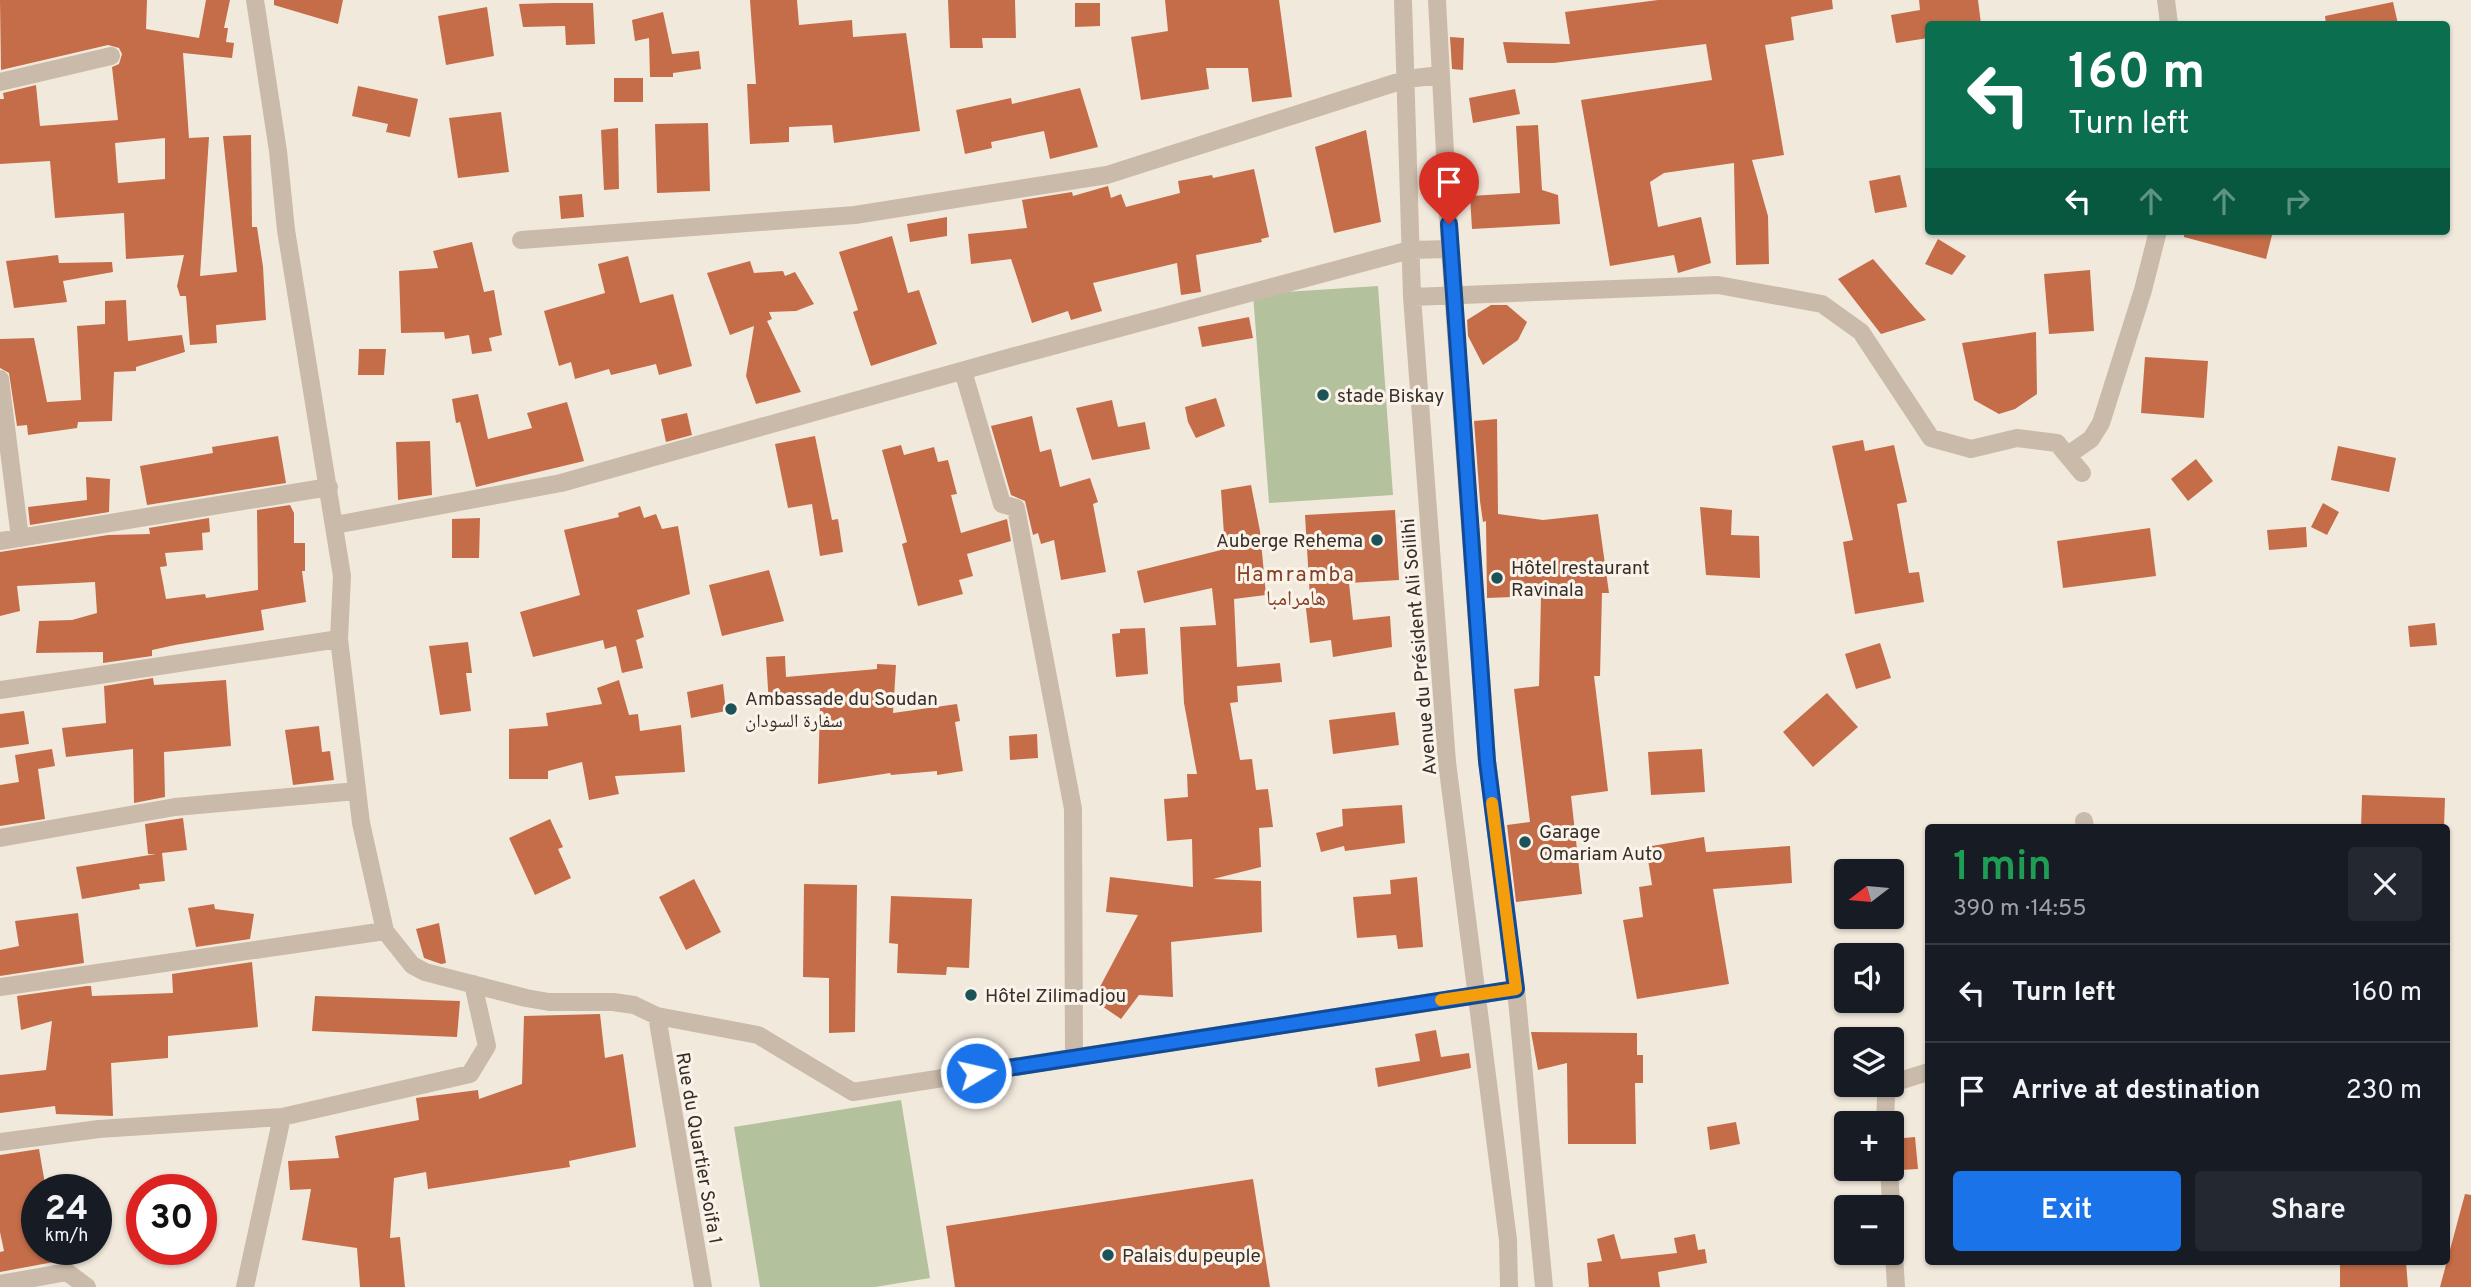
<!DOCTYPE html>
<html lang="en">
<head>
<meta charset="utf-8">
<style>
	body { margin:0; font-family:Overpass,"Noto Naskh Arabic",sans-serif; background:#242831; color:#f1f3f6; height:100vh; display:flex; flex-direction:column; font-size:26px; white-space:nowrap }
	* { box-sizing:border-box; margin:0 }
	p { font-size:23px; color:#9ea1a6 }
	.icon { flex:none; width:38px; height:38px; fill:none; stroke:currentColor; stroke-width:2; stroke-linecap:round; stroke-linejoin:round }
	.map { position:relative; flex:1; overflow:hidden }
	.panel { position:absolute; left:1925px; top:824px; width:525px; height:441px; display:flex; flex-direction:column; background:#171b24; border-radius:7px; box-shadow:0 2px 5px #0004 }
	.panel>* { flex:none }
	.banner { position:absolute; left:1925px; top:21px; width:525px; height:214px; border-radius:7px; box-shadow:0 2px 5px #0004; background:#0b6e4f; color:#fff; overflow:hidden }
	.needle { width:46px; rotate:254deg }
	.tools { position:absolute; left:1834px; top:859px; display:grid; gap:14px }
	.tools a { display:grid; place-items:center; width:70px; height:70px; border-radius:7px; background:#171b24; box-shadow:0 2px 5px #0004; font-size:35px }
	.speed { position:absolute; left:21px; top:1174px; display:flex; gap:14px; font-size:35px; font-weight:700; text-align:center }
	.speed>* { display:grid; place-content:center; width:91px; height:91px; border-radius:50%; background:#171b24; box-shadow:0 2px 5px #0004; line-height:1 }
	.speed small { font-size:18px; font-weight:400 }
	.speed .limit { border:10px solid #d22; background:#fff; color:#111 }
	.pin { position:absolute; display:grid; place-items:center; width:60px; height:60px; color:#fff; margin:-72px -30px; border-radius:50% 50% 50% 0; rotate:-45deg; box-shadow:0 0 7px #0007 }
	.pin .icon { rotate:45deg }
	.me { position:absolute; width:77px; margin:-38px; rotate:81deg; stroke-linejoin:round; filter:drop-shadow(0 0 5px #0008) }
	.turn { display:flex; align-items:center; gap:24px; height:147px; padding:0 28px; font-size:32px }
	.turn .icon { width:91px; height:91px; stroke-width:2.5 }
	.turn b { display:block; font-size:49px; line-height:60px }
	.lanes { display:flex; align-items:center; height:66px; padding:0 28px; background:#0003; justify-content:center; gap:35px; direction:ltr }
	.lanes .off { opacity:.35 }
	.round { display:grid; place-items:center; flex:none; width:74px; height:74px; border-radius:7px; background:#242831 }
	.head { display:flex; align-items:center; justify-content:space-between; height:119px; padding:0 28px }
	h1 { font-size:42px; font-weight:600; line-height:52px; color:#1e9e55 }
	.primary-button { display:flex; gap:14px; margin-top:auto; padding:14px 28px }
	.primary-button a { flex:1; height:80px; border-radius:7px; background:#1a73e8; color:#fff; font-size:28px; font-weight:600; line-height:80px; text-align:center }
	.primary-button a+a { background:#242831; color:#f1f3f6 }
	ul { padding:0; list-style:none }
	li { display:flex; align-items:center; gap:21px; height:98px; padding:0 28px; border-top:2px solid #363941 }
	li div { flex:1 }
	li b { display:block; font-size:26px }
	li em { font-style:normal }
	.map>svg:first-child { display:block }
	.green { fill:#b3c19d }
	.building { fill:#c56d48; fill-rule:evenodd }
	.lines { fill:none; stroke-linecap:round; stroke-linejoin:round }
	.minor { stroke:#cabaa9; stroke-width:18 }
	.route-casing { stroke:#114b97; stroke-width:18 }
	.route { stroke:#1a73e8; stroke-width:12 }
	.slow { stroke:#f59e0b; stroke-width:12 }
	.poi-dot { fill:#1e5259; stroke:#faf3ea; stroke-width:2.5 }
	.labels { text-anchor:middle; stroke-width:6; stroke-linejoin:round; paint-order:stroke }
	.poi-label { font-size:19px; fill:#382e29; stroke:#faf3ea; text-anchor:start }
	.street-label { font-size:19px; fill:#382e29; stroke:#faf3ea }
	.neighbourhood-label { font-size:21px; letter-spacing:2px; fill:#863f22; stroke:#faf3ea }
</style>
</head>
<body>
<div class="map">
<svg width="2471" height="1287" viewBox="0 0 2471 1287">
	<rect width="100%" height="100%" fill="#f2e9dd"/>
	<path class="green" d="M1378 286 1393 495 1269 503 1253 294Z
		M901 1100 930 1278 875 1287H760L734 1127Z"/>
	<path class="building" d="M0 0H147L146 29 199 38 206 0H230L224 28H228L226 42 234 43 232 58 183 53 189 138 209 137 200 276 237 272 223 136 251 135 252 227H257L263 267 266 320 216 325 217 343 190 345 186 296H180L177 286 184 255 126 259 124 213 55 218 50 161 0 164V99H4L3 93 36 85 40 126 118 120 112 67 119 64 122 54 119 48 108 45 1 70ZM165 138V179L118 183 115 143Z
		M274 0H343L338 24 274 5Z
		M750 0H797L799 25 852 20 853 37 906 33 920 131 834 143 832 125 789 127V142L750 144 747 84H756Z
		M948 0H1015L1016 38H982L983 48H950Z
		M1165 0H1279L1292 97 1252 102 1248 68H1206L1209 89 1141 100 1131 37 1168 31Z
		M1658 0H1832L1833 9 1791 17 1794 40 1765 45 1784 155 1752 160 1768 216 1769 264 1736 265 1734 163 1664 173 1650 182 1658 227 1701 217 1711 263 1678 273 1674 255 1610 266 1581 100 1712 80 1706 44 1554 63H1507L1503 42 1570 44 1565 12Z
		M1919 0H1978L1981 24H1928V38L1896 43 1891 15 1920 10Z
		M2393 2 2398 24H2326L2325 16Z
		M555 3H593L595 44 566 45 565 26 523 27 519 4Z
		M1075 3H1100V26L1075 27Z
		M487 7 494 56 446 65 438 16Z
		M663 12 672 54 699 51 701 69 673 73V77H650L649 38 635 41 632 20Z
		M1450 37 1464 38 1463 70 1452 69Z
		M614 78H643V102H614Z
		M358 86 418 99 410 137 386 132 388 124 352 116Z
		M1080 88 1098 147 1050 159 1044 131 991 142 992 148 965 154 956 110 1011 98 1012 104Z
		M1515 89 1520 114 1473 123 1469 98Z
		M501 112 509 172 458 178 449 118Z
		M708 123 710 191 657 193 655 124Z
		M1538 125 1542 190 1558 195 1560 224 1472 229 1470 196 1520 193 1516 126Z
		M618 128 619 189 604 190 601 130Z
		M1366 130 1381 222 1334 233 1315 147Z
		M1254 169 1269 237 1261 239 1262 242 1196 255 1201 292 1181 295 1177 263 1093 283 1102 311 1071 320 1068 311 1032 323 1011 259 971 264 968 234 1027 228 1022 200 1072 192 1073 196 1108 186 1111 198 1121 194 1126 207 1180 193 1178 181 1212 175 1213 178Z
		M1900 175 1907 207 1875 213 1869 181Z
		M582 194 584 217 561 219 559 196Z
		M947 217V236L910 242 907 224Z
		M2184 231H2273L2266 259 2184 237Z
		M892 236 908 293 919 290 937 344 871 366 853 312 858 310 839 252Z
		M1938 239 1966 256 1952 275 1925 264Z
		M472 242 484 292 494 290 502 335 489 338 492 351 472 354 469 335 445 339 444 332 401 333 399 271 438 268 433 251Z
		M58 255 59 263 112 262 113 272 63 281 67 302 14 308 6 261Z
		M628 256 640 303 673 294 692 366 659 375 656 364 611 375 609 369 575 379 571 362 559 366 544 311 605 293 598 264Z
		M1873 259 1915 308 1926 320 1881 334 1838 279Z
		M750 261 754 273 783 271 785 276 795 272 814 304 796 311 769 312 772 319 767 321 801 392 756 404 746 376 754 326 730 335 707 273Z
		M2090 270 2094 331 2049 334 2044 274Z
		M126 300 128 341 182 335 185 352 136 367V371L114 372 112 421 78 422 77 428 28 435 27 425 17 426 9 373 0 368V339L34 338 47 402 81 400 77 326 105 324V301Z
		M1491 305H1507L1527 322 1518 340 1483 365 1468 336 1467 320Z
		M1249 317 1253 338 1202 347 1198 327Z
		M2036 332 2037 394 2015 409 1999 414 1974 400 1962 343Z
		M359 349H386L384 375H358Z
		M2145 357 2208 361 2204 418 2141 413Z
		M478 394 488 439 532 428 527 413 567 402 584 461 476 487 460 422 456 423 452 399Z
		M1216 398 1225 426 1196 438 1188 422 1185 407Z
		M1112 400 1118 427 1145 422 1150 449 1092 460 1076 408Z
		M687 413 692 435 666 442 661 419Z
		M1032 416 1040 452 1051 449 1060 487 1090 478 1098 502 1093 504 1106 572 1061 580 1054 540 1041 544 1038 533 1033 535 1025 501 1011 495 991 426Z
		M1497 419 1498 514 1543 520 1598 514 1609 593H1602L1600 676H1594L1608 791 1571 796 1582 894 1516 902 1507 825 1530 822 1514 689 1539 686 1541 596 1487 598 1486 521 1483 522 1480 501 1474 421Z
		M278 436 286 483 147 505 140 466 213 453 212 447Z
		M815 436 832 520 838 519 843 552 820 556 812 504 788 508 775 444Z
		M1863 440 1865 451 1894 445 1907 502 1897 504 1909 573 1919 572 1924 602 1855 614 1843 542 1853 540 1832 446Z
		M430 441 432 495 398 500 396 442Z
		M901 445 904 455 934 447 938 462 948 460 957 494 951 495 961 533 1007 519 1011 541 967 554 973 576 959 580 963 594 918 606 902 544 907 542 882 450Z
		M2338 446 2396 458 2389 492 2331 480Z
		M2196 459 2213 481 2188 501 2171 479Z
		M86 477 110 479 109 512 30 525 28 507 87 500Z
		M1251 485 1260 531 1266 595 1234 599 1237 667 1280 663 1282 682 1237 686 1238 702 1230 703 1240 760 1252 759 1256 790 1268 789 1273 827 1259 828 1261 867 1213 879 1261 881 1262 932 1171 942 1173 997 1139 995 1121 1019 1093 1000 1138 915 1106 912 1110 877 1193 887 1192 839 1167 841 1164 799 1188 797 1187 774H1197L1184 703 1180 627 1216 625 1212 588 1144 603 1137 571 1225 549 1221 490Z
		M2323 503 2339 512 2327 535 2311 527Z
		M290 505 294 513V543H305V571H302L306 602 261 610 264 630 175 645 152 650V656L103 663V652L36 653 39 621 72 620 97 613 95 582 17 586 20 611 0 616V552L108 535 150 534 149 528 209 518 210 532 202 533 203 550 165 553 167 566 160 567 166 599 205 594 206 598 258 590 257 510Z
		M640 506 644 518 656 514 662 529 678 526 690 594 637 610 644 637 636 640 643 668 622 673 616 646 605 649 603 640 533 657 520 612 580 595 564 530 619 517 618 513Z
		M1700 507 1732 510 1731 535 1759 536 1760 578 1706 575Z
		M1395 510 1399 580 1349 583 1353 620 1390 616 1392 647 1333 657 1331 640 1310 643 1305 600 1310 599 1305 515Z
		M480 518 479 558H452V519Z
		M2306 527 2307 547 2269 550 2267 530Z
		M2150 528 2156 576 2063 588 2057 541Z
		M769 570 784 621 722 636 709 585Z
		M2435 623 2437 645 2410 647 2408 626Z
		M1145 628 1148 674 1116 677 1112 634 1120 633V629Z
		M468 642 472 673H466L471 711 440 715 429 646Z
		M1880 643 1891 678 1856 689 1845 654Z
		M785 656 786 677 877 669V664L896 665 893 713 957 704 960 721 955 722 963 771 937 775V771L891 775 890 773 818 784 820 701 769 705 766 657Z
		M153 678 154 685 226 680 231 746 164 752 165 797 134 803 133 749 66 757 62 728 106 723 104 686Z
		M619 680 629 715 638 714 640 731 681 725 685 772 615 776 619 794 589 800 582 762 548 771V779H509V729L548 726 546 713 602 704 597 688Z
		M723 684 726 711 691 718 687 692Z
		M1827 693 1858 727 1813 767 1783 732Z
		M24 711 29 744 0 748V714Z
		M1395 712 1399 745 1333 754 1329 720Z
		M319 726 322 752 330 751 334 780 293 785 285 730Z
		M1037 734 1038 758 1010 760 1009 736Z
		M52 749 55 766 38 769 45 819 0 826V785L19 782 15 755Z
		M1702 749 1705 792 1651 795 1648 752Z
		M2362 795 2445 798 2444 828H2361Z
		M1402 805 1405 843 1345 851 1344 846 1321 852 1316 833 1343 826 1342 809Z
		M183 818 187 850 162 853 165 881 139 884 140 889 82 899 76 867 156 854H148L145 824Z
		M550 819 563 847 558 849 571 878 535 895 509 838Z
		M1704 837 1706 852 1790 846 1792 883 1713 889 1729 984 1637 999 1623 920 1643 917 1639 887 1652 885 1646 847Z
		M1417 877 1423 947 1398 949 1396 935 1357 938 1353 897 1391 894 1390 880Z
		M694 879 721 932 686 950 659 897Z
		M804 884 857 885 855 1032 829 1033V978L803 977Z
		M891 896 972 899 969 968 947 967 946 975 897 973 898 944 889 943Z
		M214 904 215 909 254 914 250 939 196 947 188 908Z
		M78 913 84 963 0 976V950L19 946 15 921Z
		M439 923 446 963 441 964 424 958 416 929Z
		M252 962 258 1027 168 1036V1058L111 1063 113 1116 56 1114 55 1106 0 1113V1075L46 1070 52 1021 21 1030 17 996 87 986H91L92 996 173 993 172 974Z
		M315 996 460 1001 457 1037 312 1031Z
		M600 1014 605 1058 623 1054 636 1147 569 1161 570 1167 428 1189 426 1172 394 1178 390 1238 400 1237 405 1287H360L357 1248 302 1240 311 1189 290 1190 288 1161 339 1158 335 1136 419 1120 416 1098 478 1090 479 1099 522 1084 524 1016Z
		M1436 1030 1441 1057 1469 1053 1471 1068 1378 1087 1375 1068 1420 1061 1415 1034Z
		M1531 1032 1637 1033V1055H1643V1083H1635L1636 1144H1568L1567 1063 1538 1070Z
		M1736 1122 1740 1144 1710 1150 1707 1127Z
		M1915 1137 1918 1169 1900 1170 1898 1162 1892 1158V1139Z
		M39 1149 45 1184 37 1185V1210L29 1211 36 1250H85L86 1256 0 1272V1252L4 1251 0 1232V1155Z
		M1253 1179 1270 1287H955L946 1226Z
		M2465 1194 2471 1195V1287H2440Z
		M1614 1234 1621 1259 1677 1253 1674 1238 1695 1234 1698 1250 1705 1249 1707 1263 1658 1272 1660 1287H1589L1587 1263 1602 1261 1597 1239Z
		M2340 1262H2406L2408 1287H2340Z"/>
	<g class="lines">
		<path class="minor" d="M255 0 278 151 286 230 342 576 339 639 361 823 385 931 412 965 425 972 526 998 549 1002H613L634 1005 657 1016 758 1035 853 1092 1516 989
			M1403 0 1412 297 1447 762 1508 1240 1509 1287
			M1437 0 1450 249 1487 761 1516 989 1544 1287
			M2166 0 2169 24
			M0 82 111 56
			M521 240 855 215 1107 175 1407 79 1440 75
			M1412 297 1718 285 1822 304 1861 332 1931 438 1971 449 2017 438 2057 443 2082 473
			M963 371 1002 504 1016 508 1073 809 1074 1058
			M0 379 20 538
			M2068 455 2091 439 2101 423 2143 290 2158 231
			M335 525 561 483 1015 356 1410 250 1450 249
			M0 541 329 487
			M0 690 339 639
			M2084 821 2085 828
			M0 838 175 807 357 791
			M0 987 385 931
			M657 1016 703 1287
			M1885 1124 1886 1096 1893 1083 1928 1072
			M0 1142 99 1129 282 1117 470 1074 487 1046 473 984
			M1889 1169 1896 1287
			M0 1284 67 1272 87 1287
			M245 1287 282 1117"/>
	</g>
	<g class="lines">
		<defs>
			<path id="route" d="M976 1073 1516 989 1487 761 1449 224"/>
		</defs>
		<use href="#route" class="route-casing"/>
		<use href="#route" class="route"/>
		<path class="slow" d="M1441 1000 1516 989 1492 803"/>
	</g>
	<g class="poi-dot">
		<circle cx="1323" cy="395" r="7"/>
		<circle cx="1377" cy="540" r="7"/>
		<circle cx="1497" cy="578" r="7"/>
		<circle cx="731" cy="709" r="7"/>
		<circle cx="1525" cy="842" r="7"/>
		<circle cx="971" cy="995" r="7"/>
		<circle cx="1108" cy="1255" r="7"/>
	</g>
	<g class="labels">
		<g class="poi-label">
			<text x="1337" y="402">stade Biskay</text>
			<text x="1363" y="547" text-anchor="end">Auberge Rehema</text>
			<text x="1511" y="574">Hôtel restaurant<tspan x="1511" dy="22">Ravinala</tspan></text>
			<text x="745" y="705">Ambassade du Soudan<tspan x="745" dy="22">سفارة السودان</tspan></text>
			<text x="1539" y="838">Garage<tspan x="1539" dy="22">Omariam Auto</tspan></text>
			<text x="985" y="1002">Hôtel Zilimadjou</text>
			<text x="1122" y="1262">Palais du peuple</text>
		</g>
		<g class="street-label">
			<text transform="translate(1418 647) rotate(-95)" y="7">Avenue du Président Ali Soilihi</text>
			<text transform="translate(700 1148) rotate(80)" y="7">Rue du Quartier Soifa 1</text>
		</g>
		<g class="neighbourhood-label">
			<text x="1296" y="581">Hamramba<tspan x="1296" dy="24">هامرامبا</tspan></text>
		</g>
	</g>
</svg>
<div class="tools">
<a><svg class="needle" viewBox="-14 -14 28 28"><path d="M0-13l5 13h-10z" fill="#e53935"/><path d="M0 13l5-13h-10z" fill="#9ea1a6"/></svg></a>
<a><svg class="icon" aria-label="sound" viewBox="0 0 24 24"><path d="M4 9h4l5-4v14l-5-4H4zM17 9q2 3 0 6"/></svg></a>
<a><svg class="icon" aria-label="layers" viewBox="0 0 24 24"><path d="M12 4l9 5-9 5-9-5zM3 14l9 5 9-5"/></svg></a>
<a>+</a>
<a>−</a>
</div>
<div class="speed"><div>24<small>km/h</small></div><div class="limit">30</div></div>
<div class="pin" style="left:1449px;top:224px;background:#d93025"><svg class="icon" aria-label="arrive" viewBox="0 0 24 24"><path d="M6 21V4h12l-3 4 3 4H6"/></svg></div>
<svg class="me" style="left:976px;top:1073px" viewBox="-20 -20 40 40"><circle r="17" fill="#1a73e8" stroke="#fff" stroke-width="3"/><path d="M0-11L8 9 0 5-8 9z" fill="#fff"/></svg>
<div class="banner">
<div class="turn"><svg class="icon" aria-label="left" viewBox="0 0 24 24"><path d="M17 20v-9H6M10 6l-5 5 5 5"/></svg><div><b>160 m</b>Turn left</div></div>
<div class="lanes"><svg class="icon" aria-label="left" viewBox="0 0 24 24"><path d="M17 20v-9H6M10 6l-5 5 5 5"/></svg><svg class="icon off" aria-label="ahead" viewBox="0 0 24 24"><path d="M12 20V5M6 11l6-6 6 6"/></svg><svg class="icon off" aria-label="ahead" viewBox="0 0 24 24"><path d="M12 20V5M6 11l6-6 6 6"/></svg><svg class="icon off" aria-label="right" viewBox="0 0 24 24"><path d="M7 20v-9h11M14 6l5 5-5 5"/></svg></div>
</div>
<section class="panel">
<div class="head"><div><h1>1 min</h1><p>390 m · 14:55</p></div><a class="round"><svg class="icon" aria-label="close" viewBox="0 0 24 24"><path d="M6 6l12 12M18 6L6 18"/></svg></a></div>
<ul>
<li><svg class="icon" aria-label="left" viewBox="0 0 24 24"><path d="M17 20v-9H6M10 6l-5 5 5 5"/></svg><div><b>Turn left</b></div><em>160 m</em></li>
<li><svg class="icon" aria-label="arrive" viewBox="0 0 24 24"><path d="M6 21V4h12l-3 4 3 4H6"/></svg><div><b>Arrive at destination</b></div><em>230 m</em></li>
</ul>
<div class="primary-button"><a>Exit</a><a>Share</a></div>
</section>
</div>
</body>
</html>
